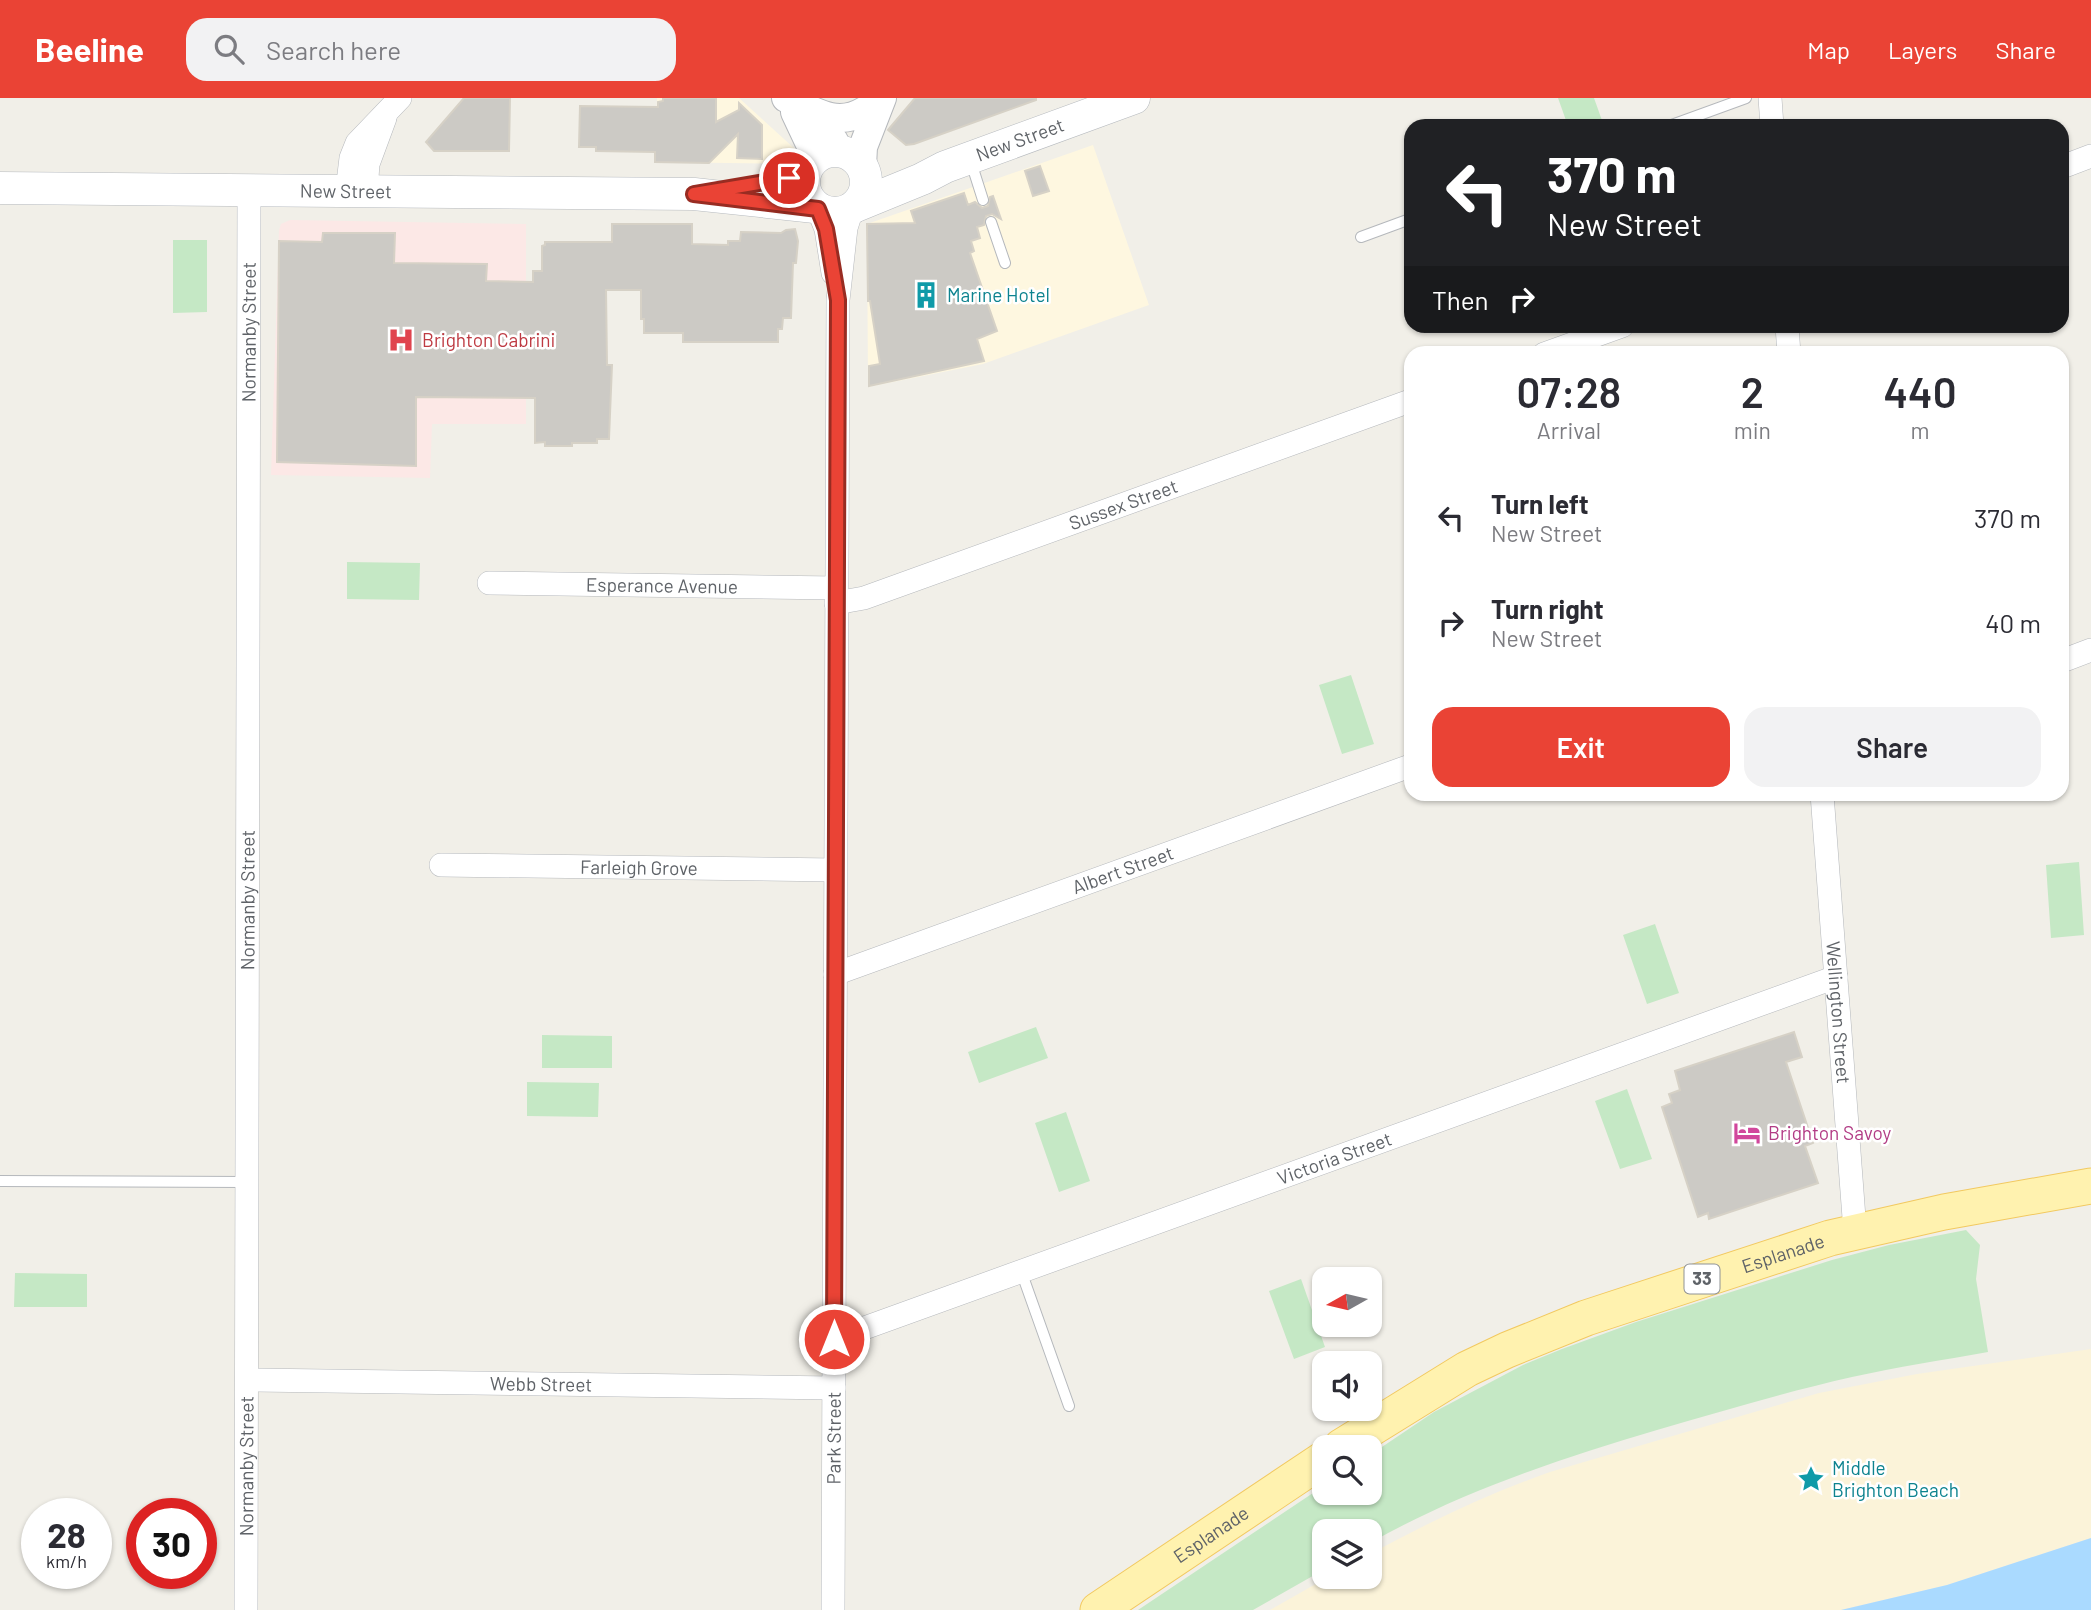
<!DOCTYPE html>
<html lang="en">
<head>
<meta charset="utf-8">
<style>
	body { margin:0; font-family:Barlow,sans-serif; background:#f2f2f3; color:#2b2b33; height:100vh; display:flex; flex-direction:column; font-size:26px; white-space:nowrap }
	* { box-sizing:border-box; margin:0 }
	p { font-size:23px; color:#7c7c81 }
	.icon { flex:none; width:38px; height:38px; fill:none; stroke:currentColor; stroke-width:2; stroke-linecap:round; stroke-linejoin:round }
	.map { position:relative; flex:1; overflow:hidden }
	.panel { position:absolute; left:1404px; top:248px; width:665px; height:455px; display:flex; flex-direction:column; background:#fff; border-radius:21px; box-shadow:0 2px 5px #0004 }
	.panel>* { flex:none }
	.banner { position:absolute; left:1404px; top:21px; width:665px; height:214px; border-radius:21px; box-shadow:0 2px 5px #0004; background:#202124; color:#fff; overflow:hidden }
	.needle { width:46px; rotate:262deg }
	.buttons { position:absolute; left:1312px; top:1169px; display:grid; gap:14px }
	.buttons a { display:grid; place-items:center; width:70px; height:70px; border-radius:14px; background:#fff; box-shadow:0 2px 5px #0004; font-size:35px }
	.speed { position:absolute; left:21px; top:1400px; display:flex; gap:14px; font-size:35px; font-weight:700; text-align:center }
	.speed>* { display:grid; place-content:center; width:91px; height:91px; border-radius:50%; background:#fff; box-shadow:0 2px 5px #0004; line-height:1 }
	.speed small { font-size:18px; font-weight:400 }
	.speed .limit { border:10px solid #d22; background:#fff; color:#111 }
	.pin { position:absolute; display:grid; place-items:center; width:60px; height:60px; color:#fff; margin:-30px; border:4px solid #fff; border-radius:50%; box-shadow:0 2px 7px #0007 }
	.me { position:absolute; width:77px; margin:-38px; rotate:0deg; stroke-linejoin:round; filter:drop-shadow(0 0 5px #0008) }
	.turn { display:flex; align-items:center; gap:24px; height:147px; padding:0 28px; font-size:32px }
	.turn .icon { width:91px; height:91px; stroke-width:2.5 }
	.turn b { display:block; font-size:49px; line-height:60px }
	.then { display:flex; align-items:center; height:66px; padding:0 28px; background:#0003; gap:14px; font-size:26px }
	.eta { display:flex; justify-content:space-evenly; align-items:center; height:119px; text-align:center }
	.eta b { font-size:42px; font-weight:600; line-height:49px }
	.primary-button { display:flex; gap:14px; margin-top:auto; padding:14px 28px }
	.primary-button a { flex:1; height:80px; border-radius:21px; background:#ea4335; color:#fff; font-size:28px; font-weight:600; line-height:80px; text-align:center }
	.primary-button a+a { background:#f2f2f3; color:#2b2b33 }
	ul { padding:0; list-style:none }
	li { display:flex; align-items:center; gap:21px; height:105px; padding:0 28px }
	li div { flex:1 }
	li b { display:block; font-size:26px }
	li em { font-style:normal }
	header { display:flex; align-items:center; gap:42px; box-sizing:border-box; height:98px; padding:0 35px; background:#ea4335; color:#fff }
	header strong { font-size:33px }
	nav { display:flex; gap:38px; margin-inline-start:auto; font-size:24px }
	.search { width:490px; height:63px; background:#f2f2f3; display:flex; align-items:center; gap:18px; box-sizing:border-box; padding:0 24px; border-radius:21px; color:#7c7c81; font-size:26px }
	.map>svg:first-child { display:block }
	.commercial { fill:#fef7e0 }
	.medical { fill:#fce8e6 }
	.green { fill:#c5e8c5 }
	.sand { fill:#fbf3d9 }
	.water { fill:#aadaff }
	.building { fill:#cccac5; stroke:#d6d1c6; stroke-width:2 }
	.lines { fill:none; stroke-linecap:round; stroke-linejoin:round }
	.service-casing { stroke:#b5b8bc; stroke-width:12 }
	.minor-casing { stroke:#b5b8bc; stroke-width:24 }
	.tertiary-casing { stroke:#b5b8bc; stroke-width:30 }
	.secondary-casing { stroke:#b6babf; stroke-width:33 }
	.primary-casing { stroke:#f2c960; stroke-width:37 }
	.service { stroke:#fff; stroke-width:10 }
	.minor { stroke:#fff; stroke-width:23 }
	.tertiary { stroke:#fff; stroke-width:28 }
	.secondary { stroke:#fff; stroke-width:32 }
	.primary { stroke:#fff2af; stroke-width:35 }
	.route-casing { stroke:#982c22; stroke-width:18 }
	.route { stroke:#ea4335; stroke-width:12 }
	.labels { text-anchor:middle; stroke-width:5; stroke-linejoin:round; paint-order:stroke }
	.shield { fill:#fff; stroke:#8f9295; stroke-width:2 }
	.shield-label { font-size:18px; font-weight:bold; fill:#5f6368 }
	.street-label { font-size:19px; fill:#5f6368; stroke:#fff }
	.culture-label { font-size:19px; fill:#0d838f; stroke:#fff; text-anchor:start }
	.health-label { font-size:19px; fill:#be3a42; stroke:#fff; text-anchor:start }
	.hotel-label { font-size:19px; fill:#b23c85; stroke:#fff; text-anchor:start }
</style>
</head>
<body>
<header>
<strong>Beeline</strong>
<div class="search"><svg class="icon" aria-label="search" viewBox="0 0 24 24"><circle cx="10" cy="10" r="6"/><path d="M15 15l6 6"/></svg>Search here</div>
<nav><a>Map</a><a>Layers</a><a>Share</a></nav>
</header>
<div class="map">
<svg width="2091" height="1512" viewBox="0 0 2091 1512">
	<rect width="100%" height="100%" fill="#f1efe8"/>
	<path class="commercial" d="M657 0H739L795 51 790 66 655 64Z
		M1093 47 1149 207 983 266 868 289 867 126Z"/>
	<path class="medical" d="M290 122 526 126V326H432L430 380 271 377 279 132 281 126Z"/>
	<path class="green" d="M1558 0H1594L1604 28H1568Z
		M173 142H207V214L173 215Z
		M347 464 420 465 419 502 347 501Z
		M1351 577 1374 646 1342 656 1319 587Z
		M2079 764 2084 837 2051 840 2046 767Z
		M1655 826 1679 895 1647 906 1623 837Z
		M1036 929 1048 960 979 985 968 954Z
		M542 937 612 938V970H542Z
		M527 984 599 985 598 1019 527 1018Z
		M1627 991 1652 1061 1620 1071 1595 1003Z
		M1066 1014 1090 1083 1059 1094 1035 1025Z
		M1966 1132 1980 1147 1976 1181 1988 1254C1943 1262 1897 1269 1852 1279 1786 1294 1722 1313 1657 1332 1559 1361 1460 1394 1370 1445V1433H1325V1471L1253 1512H1138L1325 1387V1395H1370V1357L1434 1314 1523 1267 1562 1251 1636 1224 1832 1162 1889 1147Z
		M15 1175 87 1176V1209H14Z
		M1301 1181 1325 1249 1294 1261 1269 1193Z"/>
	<path class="sand" d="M2091 1251V1440L1947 1487 1841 1512H1270L1328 1479H1370V1456C1429 1424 1488 1396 1550 1374L1819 1295 1917 1276Z"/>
	<path class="water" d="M2091 1440V1512H1841L1947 1487Z"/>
	<path class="building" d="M464 0H510L509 53H434L426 44Z
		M663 0H716V24L739 12V5L762 27V61L737 60 738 36 709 65 655 64V54L596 53V49H579L580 8 658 9V4L663 3Z
		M915 0H1036V2L914 46 906 47 888 32Z
		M1040 68 1049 93 1033 98 1025 73Z
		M964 95 968 107 975 104 982 110 988 108 990 99 993 98 1001 121 992 116 986 118 984 127 977 129 980 140 971 143 974 153 970 155 997 233 977 241 984 263 869 288V268L880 266 870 203H868L867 126 915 125 911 113Z
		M612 126H692V146L728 147V143H740L741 134 781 135 786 132 795 131 798 143 796 165H793L791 220H783L782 231H778V244H683V235H644V221H641V192H606L607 267H612L609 341H597V345H572V348H545V344L535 345V300L416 299V368L277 364 279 143 322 144 323 135H395L394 165 487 166 486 183 533 184V173H542V148L545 147V144H612Z
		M1794 934 1802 959 1786 964 1813 1045 1805 1048 1818 1085 1709 1121 1708 1115 1698 1119 1662 1009 1672 1005 1669 996 1680 992 1675 973Z"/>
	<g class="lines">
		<defs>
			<path id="service" d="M1669 28 1746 0
				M970 61 983 102
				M991 124 1005 165
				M1361 139 1410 121
				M0 1083 248 1084
				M1021 1173 1069 1308"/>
			<g id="minor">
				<path d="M1770 0 1772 28"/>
				<path d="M2062 69 2091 58"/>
				<path d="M347 93 351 60 357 45 400 0"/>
				<path d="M366 93 368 66 385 20"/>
				<path d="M818 111 826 131 833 175"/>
				<path d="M1787 228 1789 256"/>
				<path d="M1544 256 1622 228"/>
				<path id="s1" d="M489 485 836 490"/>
				<path id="s2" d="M836 505 864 500 1410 303"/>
				<path d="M2062 563 2091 552"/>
				<path id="s3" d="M1822 696 1855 1133"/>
				<path id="s4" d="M441 767 835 772"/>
				<path id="s5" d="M835 876 1410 668"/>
				<path id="s6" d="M834 1241 1836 879"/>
				<path id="s7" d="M247 1282 834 1290"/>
				<path id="s8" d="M246 1512 249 92"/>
				<path id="s9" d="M833 1512 838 202 846 130 852 111"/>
			</g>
			<path id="tertiary" d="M786 0C812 12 836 30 864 13
				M795 14 811 48V64
				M803 14 834 43 838 53
				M862 68 863 49 882 0"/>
			<g id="secondary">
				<circle cx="835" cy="84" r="31"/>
				<path id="s10" d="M0 90 694 96 815 109"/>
				<path id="s11" d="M856 108 922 81 945 69 1134 0"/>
			</g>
			<g id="primary">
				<path id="s12" d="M1341 1349 1467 1271 1507 1252 1586 1220 1830 1140 1944 1114 2091 1088"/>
				<path id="s13" d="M1098 1512 1325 1360"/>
			</g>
		</defs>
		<use href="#service" class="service-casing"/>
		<use href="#minor" class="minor-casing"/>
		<use href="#tertiary" class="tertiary-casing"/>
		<use href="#secondary" class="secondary-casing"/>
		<use href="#primary" class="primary-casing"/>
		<use href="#service" class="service"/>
		<use href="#minor" class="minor"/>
		<use href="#tertiary" class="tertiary"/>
		<use href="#secondary" class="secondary"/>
		<use href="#primary" class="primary"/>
	</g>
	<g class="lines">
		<defs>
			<path id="route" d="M789 80 694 96 818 111 826 131 838 202 834 1241"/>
		</defs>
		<use href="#route" class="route-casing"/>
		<use href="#route" class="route"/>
	</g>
	<defs>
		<symbol id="building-bare" viewBox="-9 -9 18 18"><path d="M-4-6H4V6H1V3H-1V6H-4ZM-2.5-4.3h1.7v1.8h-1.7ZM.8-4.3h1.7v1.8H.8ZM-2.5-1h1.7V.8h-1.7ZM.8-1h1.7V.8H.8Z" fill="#0f9aa8" stroke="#fff" stroke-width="2.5" paint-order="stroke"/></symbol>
		<symbol id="hospital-bare" viewBox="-9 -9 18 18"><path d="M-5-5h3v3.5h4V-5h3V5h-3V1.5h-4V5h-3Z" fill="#e0444e" stroke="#fff" stroke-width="2.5" paint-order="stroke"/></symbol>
		<symbol id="hotel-bare" viewBox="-9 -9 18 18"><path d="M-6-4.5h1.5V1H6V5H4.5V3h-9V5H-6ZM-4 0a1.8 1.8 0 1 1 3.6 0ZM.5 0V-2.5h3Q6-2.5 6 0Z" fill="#d1479c" stroke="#fff" stroke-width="2.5" paint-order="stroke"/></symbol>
		<symbol id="sight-bare" viewBox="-9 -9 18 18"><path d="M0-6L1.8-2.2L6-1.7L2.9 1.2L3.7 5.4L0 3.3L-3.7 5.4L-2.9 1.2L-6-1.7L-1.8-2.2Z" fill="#0f9aa8" stroke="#fff" stroke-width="2.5" paint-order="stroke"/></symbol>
	</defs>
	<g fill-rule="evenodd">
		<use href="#building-bare" x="907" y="178" width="38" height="38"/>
		<use href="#hospital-bare" x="382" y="223" width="38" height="38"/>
		<use href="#hotel-bare" x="1728" y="1016" width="38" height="38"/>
		<use href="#sight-bare" x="1792" y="1362" width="38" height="38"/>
	</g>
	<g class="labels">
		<rect class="shield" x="1684.5" y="1166.5" width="35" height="29" rx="5"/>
		<g class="shield-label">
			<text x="1702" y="1187">33</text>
		</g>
		<g class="street-label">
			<text dy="7" stroke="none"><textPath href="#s11" startOffset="177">New Street</textPath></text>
			<text dy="7" stroke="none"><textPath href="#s10" startOffset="346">New Street</textPath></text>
			<text dy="7" stroke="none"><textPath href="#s8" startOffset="1278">Normanby Street</textPath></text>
			<text dy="7" stroke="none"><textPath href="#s2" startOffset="304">Sussex Street</textPath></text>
			<text dy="7" stroke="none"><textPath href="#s1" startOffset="173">Esperance Avenue</textPath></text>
			<text dy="7" stroke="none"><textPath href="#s4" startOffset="198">Farleigh Grove</textPath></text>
			<text dy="7" stroke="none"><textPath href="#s5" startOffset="306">Albert Street</textPath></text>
			<text dy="7" stroke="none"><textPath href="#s8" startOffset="710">Normanby Street</textPath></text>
			<text dy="7" stroke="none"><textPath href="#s3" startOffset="219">Wellington Street</textPath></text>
			<text dy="7" stroke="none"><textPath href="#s6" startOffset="532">Victoria Street</textPath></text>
			<text dy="7" stroke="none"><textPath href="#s12" startOffset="485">Esplanade</textPath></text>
			<text dy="7" stroke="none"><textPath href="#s7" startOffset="294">Webb Street</textPath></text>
			<text dy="7" stroke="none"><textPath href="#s9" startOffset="172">Park Street</textPath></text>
			<text dy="7" stroke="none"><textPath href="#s8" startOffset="144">Normanby Street</textPath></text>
			<text dy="7" stroke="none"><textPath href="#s13" startOffset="136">Esplanade</textPath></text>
		</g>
		<g class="culture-label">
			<text x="947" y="204">Marine Hotel</text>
			<text x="1832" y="1377">Middle<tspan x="1832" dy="22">Brighton Beach</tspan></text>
		</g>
		<g class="health-label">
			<text x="422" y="249">Brighton Cabrini</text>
		</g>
		<g class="hotel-label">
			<text x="1768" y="1042">Brighton Savoy</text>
		</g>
	</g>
</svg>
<div class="buttons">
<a><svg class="needle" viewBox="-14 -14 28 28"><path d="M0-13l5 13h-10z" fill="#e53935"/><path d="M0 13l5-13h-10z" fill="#7c7c81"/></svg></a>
<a><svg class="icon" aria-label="sound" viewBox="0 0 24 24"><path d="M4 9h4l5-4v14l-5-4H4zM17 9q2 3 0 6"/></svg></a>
<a><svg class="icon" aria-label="search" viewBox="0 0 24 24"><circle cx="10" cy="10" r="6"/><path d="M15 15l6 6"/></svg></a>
<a><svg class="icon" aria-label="layers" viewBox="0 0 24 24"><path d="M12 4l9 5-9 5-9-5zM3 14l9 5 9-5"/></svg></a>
</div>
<div class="speed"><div>28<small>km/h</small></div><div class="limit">30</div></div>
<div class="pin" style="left:789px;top:80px;background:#d93025"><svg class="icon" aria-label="arrive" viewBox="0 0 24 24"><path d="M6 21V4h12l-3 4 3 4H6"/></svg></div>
<svg class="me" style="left:834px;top:1241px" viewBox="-20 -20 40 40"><circle r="17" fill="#ea4335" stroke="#fff" stroke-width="3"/><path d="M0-11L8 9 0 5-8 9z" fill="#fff"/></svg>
<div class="banner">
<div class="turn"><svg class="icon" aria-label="left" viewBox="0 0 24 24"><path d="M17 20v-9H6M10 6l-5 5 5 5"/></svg><div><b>370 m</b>New Street</div></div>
<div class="then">Then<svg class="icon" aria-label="right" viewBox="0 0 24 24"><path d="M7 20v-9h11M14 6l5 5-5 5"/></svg></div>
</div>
<section class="panel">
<div class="eta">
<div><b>07:28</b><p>Arrival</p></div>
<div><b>2</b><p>min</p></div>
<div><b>440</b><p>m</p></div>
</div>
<ul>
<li><svg class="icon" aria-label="left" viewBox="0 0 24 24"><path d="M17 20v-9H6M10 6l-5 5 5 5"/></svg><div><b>Turn left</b><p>New Street</p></div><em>370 m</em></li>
<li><svg class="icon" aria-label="right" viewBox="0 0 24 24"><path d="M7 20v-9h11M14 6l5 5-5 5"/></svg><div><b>Turn right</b><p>New Street</p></div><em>40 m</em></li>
</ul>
<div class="primary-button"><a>Exit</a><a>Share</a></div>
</section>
</div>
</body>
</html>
